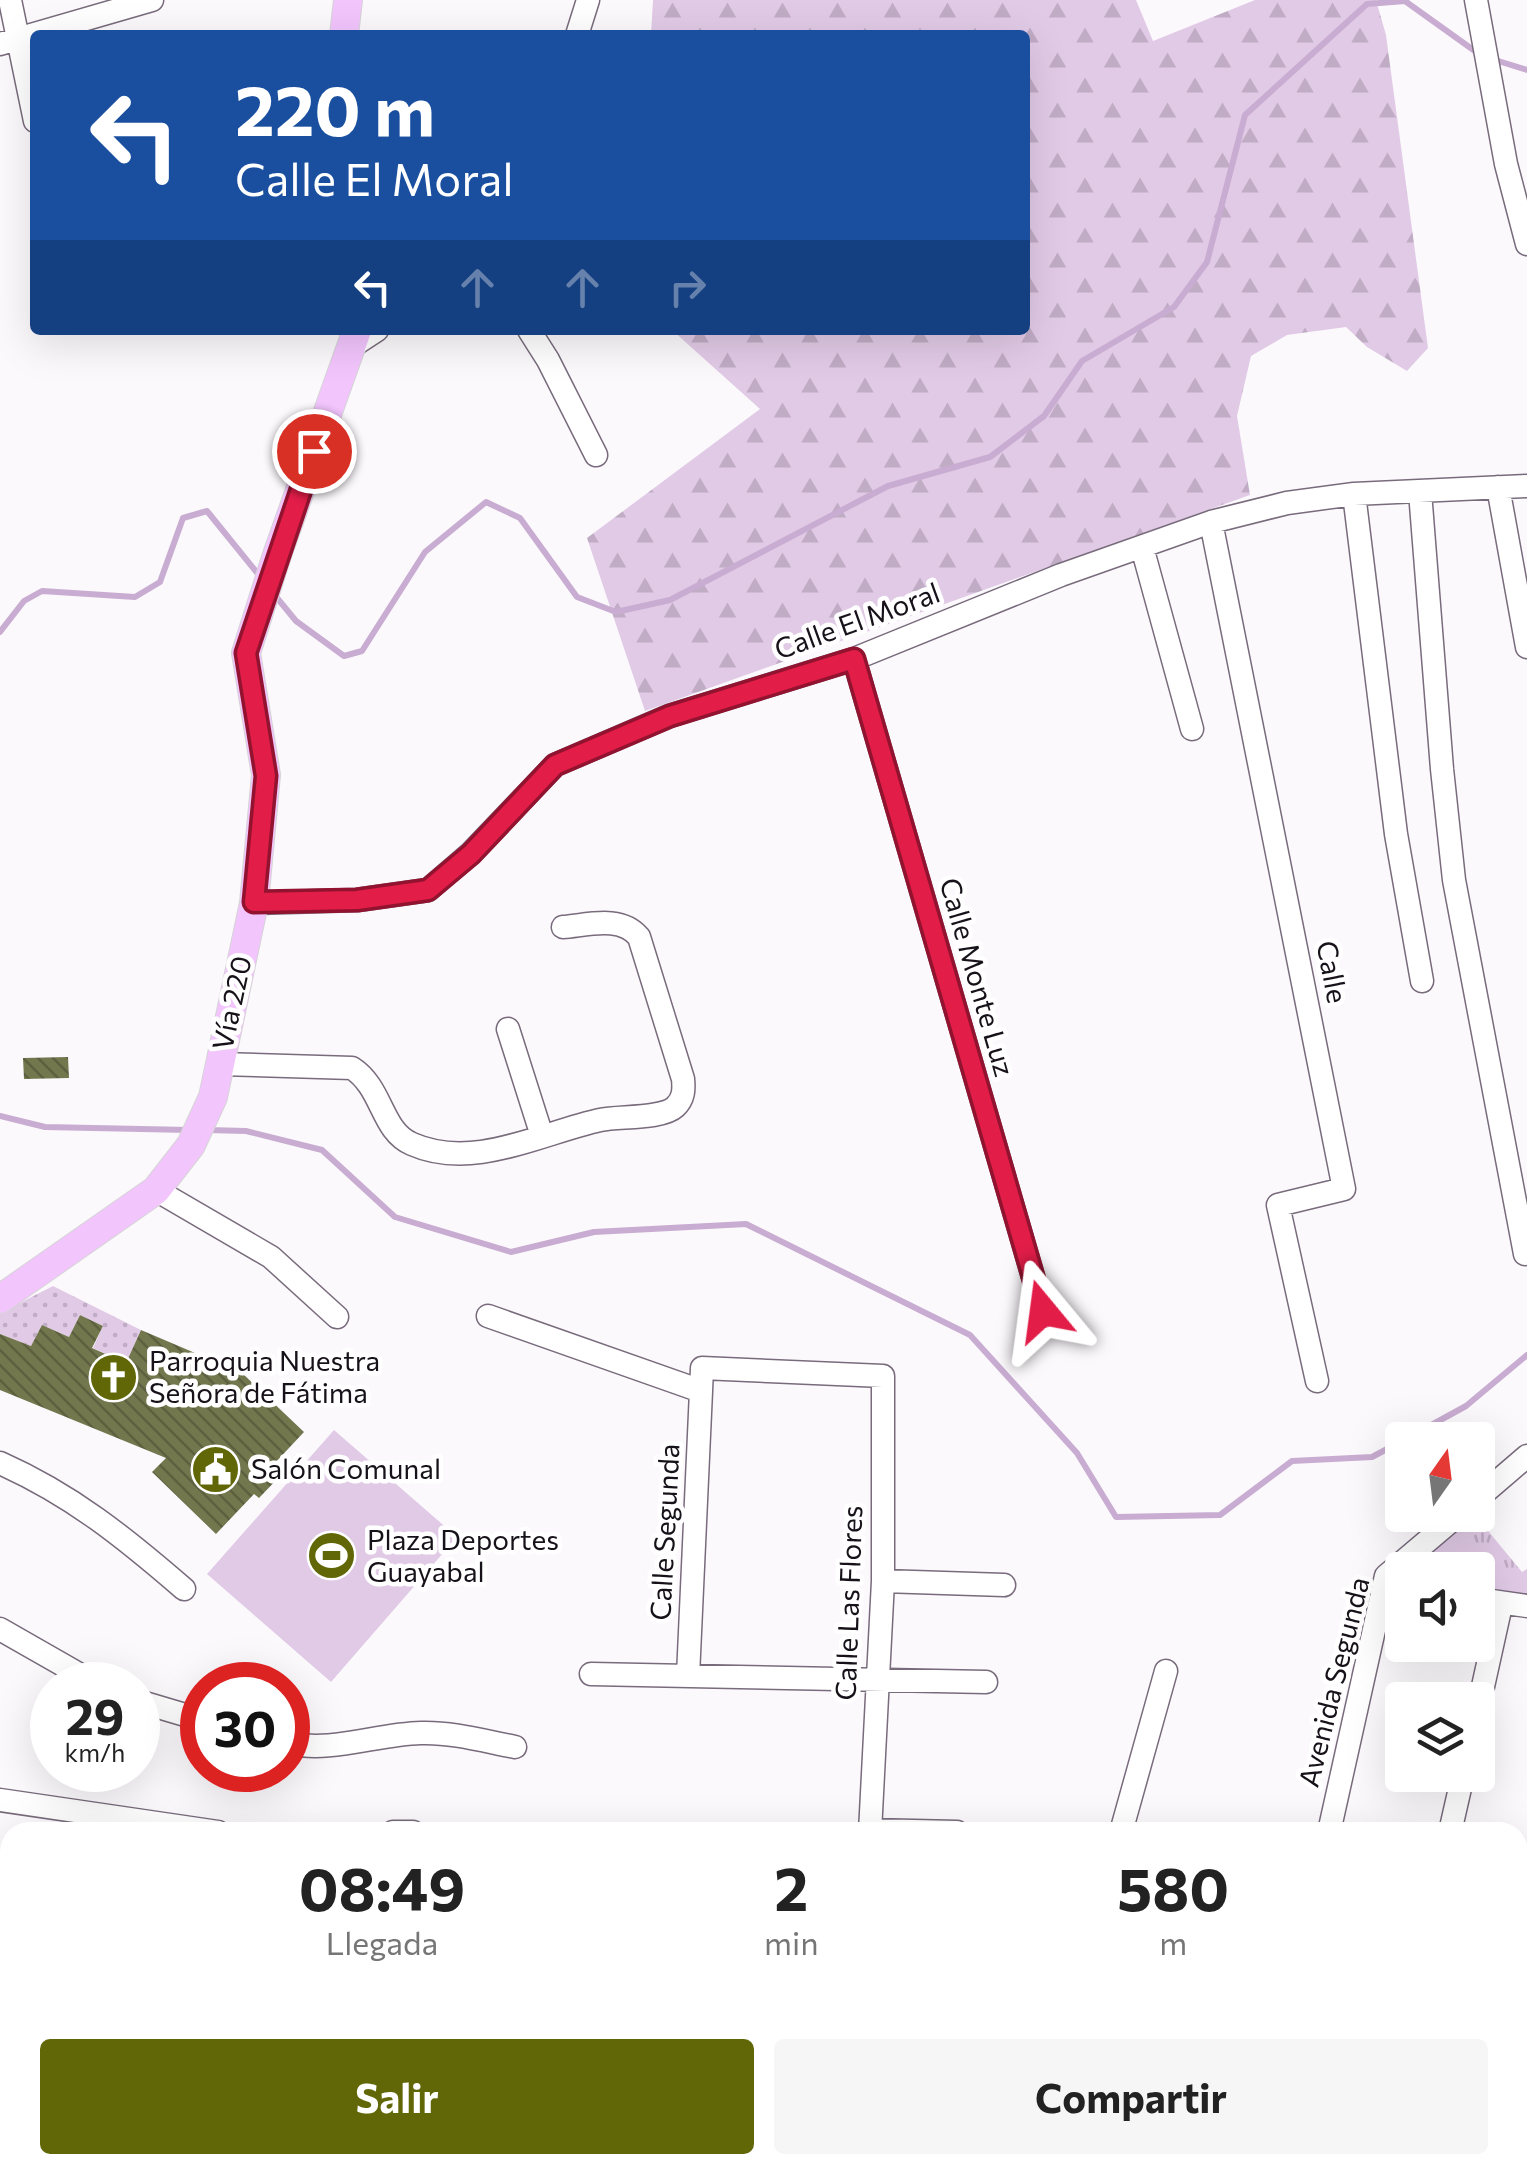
<!DOCTYPE html>
<html lang="es">
<head>
<meta charset="utf-8">
<style>
	body { margin:0; font-family:Commissioner,sans-serif; background:#f6f6f6; color:#222; height:100vh; display:flex; flex-direction:column; font-size:38px; white-space:nowrap }
	* { box-sizing:border-box; margin:0 }
	p { font-size:32px; color:#767676 }
	.icon { flex:none; width:55px; height:55px; fill:none; stroke:currentColor; stroke-width:2; stroke-linecap:round; stroke-linejoin:round }
	.map { position:relative; flex:1; overflow:hidden }
	.panel { position:absolute; left:0px; top:1822px; width:1528px; height:352px; display:flex; flex-direction:column; background:#fff; border-radius:30px 30px 0 0; box-shadow:0 10px 40px #0002 }
	.panel>* { flex:none }
	.hud { position:absolute; left:30px; top:30px; width:1000px; height:305px; border-radius:10px; box-shadow:0 10px 40px #0002; background:#1a4fa0; color:#fff; overflow:hidden }
	.needle { width:65px; rotate:14deg }
	.buttons { position:absolute; left:1385px; top:1422px; display:grid; gap:20px }
	.buttons a { display:grid; place-items:center; width:110px; height:110px; border-radius:10px; background:#fff; box-shadow:0 10px 40px #0002; font-size:50px }
	.speed { position:absolute; left:30px; top:1662px; display:flex; gap:20px; font-size:50px; font-weight:700; text-align:center }
	.speed>* { display:grid; place-content:center; width:130px; height:130px; border-radius:50%; background:#fff; box-shadow:0 10px 40px #0002; line-height:1 }
	.speed small { font-size:25px; font-weight:400 }
	.speed .limit { border:15px solid #d22; background:#fff; color:#111 }
	.pin { position:absolute; display:grid; place-items:center; width:85px; height:85px; color:#fff; margin:-42px; border:5px solid #fff; border-radius:50%; box-shadow:0 2px 10px #0007 }
	.me { position:absolute; width:110px; margin:-55px; rotate:344deg; stroke-linejoin:round; filter:drop-shadow(0 0 8px #0008) }
	.turn { display:flex; align-items:center; gap:35px; height:210px; padding:0 40px; font-size:45px }
	.turn .icon { width:130px; height:130px; stroke-width:2.5 }
	.turn b { display:block; font-size:70px; line-height:85px }
	.lanes { display:flex; align-items:center; height:95px; padding:0 40px; background:#0003; justify-content:center; gap:50px; direction:ltr }
	.lanes .off { opacity:.35 }
	.eta { display:flex; justify-content:space-evenly; align-items:center; height:170px; text-align:center }
	.eta b { font-size:60px; font-weight:700; line-height:70px }
	.primary-button { display:flex; gap:20px; margin-top:auto; padding:20px 40px }
	.primary-button a { flex:1; height:115px; border-radius:10px; background:#616706; color:#fff; font-size:40px; font-weight:700; line-height:115px; text-align:center }
	.primary-button a+a { background:#f6f6f6; color:#222 }
	.map>svg:first-child { display:block }
	.grass { fill:url(#grass-tufts) }
	.forest { fill:url(#forest-firs) }
	.garden { fill:url(#garden-dots) }
	.pitch { fill:#e1cae6 }
	.lines { fill:none; stroke-linecap:round; stroke-linejoin:round }
	.stream { stroke:#c9acd1; stroke-width:6 }
	.building { fill:url(#building-back-hatch) }
	.minor-casing { stroke:#786b7c; stroke-width:25 }
	.major-casing { stroke:#d5d4d6; stroke-width:30 }
	.minor { stroke:#fff; stroke-width:22 }
	.major { stroke:#f2c5fd; stroke-width:28 }
	.route-casing { stroke:#92132f; stroke-width:25 }
	.route { stroke:#e11d48; stroke-width:18 }
	.labels { text-anchor:middle; stroke-width:9; stroke-linejoin:round; paint-order:stroke }
	.street-label { font-size:28px; fill:#171219; stroke:#fff }
	.poi-label { font-size:28px; fill:#171219; stroke:#fff; text-anchor:start }
</style>
</head>
<body>
<div class="map">
<svg width="1527" height="2173" viewBox="0 0 1527 2173">
	<defs>
		<pattern id="grass-tufts" width="24" height="20" patternUnits="userSpaceOnUse" patternTransform="scale(2.5)"><rect width="24" height="20" fill="#e1cae6"/><path d="M3 7l-1-3M5 7V3M7 7l1-3M15 17l-1-3M17 17v-4M19 17l1-3" fill="none" stroke="#c0acc5"/></pattern>
		<pattern id="forest-firs" width="22" height="20" patternUnits="userSpaceOnUse" patternTransform="scale(2.5)"><rect width="22" height="20" fill="#e1cae6"/><path d="M5 1l3.5 6h-7zM16 11l3.5 6h-7z" fill="#c0acc5"/></pattern>
		<pattern id="garden-dots" width="8" height="8" patternUnits="userSpaceOnUse" patternTransform="scale(2.5)"><rect width="8" height="8" fill="#e1cae6"/><path d="M2 2h.1M6 6h.1" fill="none" stroke="#c0acc5" stroke-width="1.8" stroke-linecap="round"/></pattern>
		<pattern id="building-back-hatch" width="6" height="6" patternUnits="userSpaceOnUse" patternTransform="scale(2.5)"><rect width="6" height="6" fill="#72774d"/><path d="M-1 5l2 2M0 0l6 6M5-1l2 2" fill="none" stroke="#5d603f"/></pattern>
	</defs>
	<rect width="100%" height="100%" fill="#fcf9fd"/>
	<path class="grass" d="M1471 1515H1475L1522 1572 1527 1569V1599L1478 1590V1570H1408Z"/>
	<path class="forest" d="M653 0H1136L1153 41 1255 0H1376L1386 35 1428 348 1407 371 1367 347 1346 327 1287 335 1251 356 1237 416 1250 495 645 711 587 538 760 409 672 330H1025V35H651Z"/>
	<path class="garden" d="M53 1286 141 1330 126 1363 93 1348 103 1326 80 1315 69 1337 42 1325 31 1346 0 1334V1313Z"/>
	<path class="pitch" d="M334 1430 457 1537 331 1682 207 1574Z"/>
	<g class="lines">
		<path class="stream" d="M1495 60 1527 70
			M273 593 296 621 344 656 362 651 425 552 486 502 520 518 577 597 616 612 670 600 888 486 990 457 1044 416 1082 361 1174 307 1207 262 1245 115 1367 4 1405 1 1479 54
			M0 632 24 601 42 591 135 597 160 582 183 518 207 511 262 579
			M0 1116 45 1127 189 1130
			M207 1130 246 1131 322 1150 395 1217 511 1252 594 1232 746 1224 970 1335 1077 1453 1116 1517 1220 1515 1292 1461 1372 1457 1402 1441
			M1404 1440 1466 1406 1527 1355"/>
	</g>
	<path class="building" d="M68 1057 69 1078 24 1079 23 1058Z
		M80 1315 103 1326 92 1348 126 1363 141 1330 242 1373 304 1432 273 1465 282 1474 259 1498 254 1494 216 1534 152 1472 166 1458 0 1390V1334L31 1346 42 1325 69 1337Z"/>
	<g class="lines">
		<defs>
			<path id="minor" d="M10 0 35 121
				M1476 0 1506 164 1527 244
				M577 35 588 0
				M0 44 152 0
				M529 330 548 360 596 455
				M351 347 377 330
				M1498 487 1527 647
				M1420 492 1442 769 1454 880 1525 1254
				M1354 494 1396 834 1422 981
				M1211 522 1344 1189 1278 1205 1317 1381
				M1142 547 1192 729
				M854 659 1043 1311
				M254 903 357 900 428 890 471 853 555 765 669 716 854 659 1061 575 1211 522 1287 503 1354 494 1527 486
				M508 1029 542 1136
				M220 1064 352 1068C383 1088 381 1131 412 1144 473 1171 541 1133 600 1120 619 1116 662 1119 675 1107 684 1099 684 1089 683 1079L639 937C621 915 588 925 563 927
				M156 1190 271 1257 337 1317
				M488 1316 701 1391 702 1368 883 1376V1581L870 1832
				M0 1463C72 1495 125 1538 184 1589
				M1478 1498 1527 1456
				M883 1581 1004 1585
				M1478 1599 1527 1606
				M0 1629 98 1685
				M591 1674 986 1682
				M688 1676 701 1391
				M138 1701 202 1720
				M1478 1709 1501 1605
				M288 1743C332 1753 376 1734 421 1733 452 1732 484 1741 515 1747
				M0 1800 218 1832
				M870 1830 957 1832
				M393 1832H413
				M1121 1832 1166 1671
				M1329 1832 1386 1576 1458 1515
				M1450 1832 1463 1775
				M0 1883 10 1885
				M0 1984 10 1985
				M1518 2099 1527 2084
				M0 2134 10 2136
				M138 2165 150 2173
				M33 2173V2165
				M195 2173 198 2165
				M681 2173V2165
				M865 2173 919 2165
				M941 2173 942 2165
				M1470 2173 1472 2165"/>
			<path id="major" d="M344 35 348 0
				M0 1299 156 1190 191 1145 213 1097 254 903 266 775 246 653 277 555 357 330"/>
		</defs>
		<use href="#minor" class="minor-casing"/>
		<use href="#major" class="major-casing"/>
		<use href="#minor" class="minor"/>
		<use href="#major" class="major"/>
	</g>
	<g class="lines">
		<defs>
			<path id="route" d="M314 451 246 653 266 776 254 902 357 900 428 890 471 854 555 765 670 716 854 659 1043 1311"/>
		</defs>
		<use href="#route" class="route-casing"/>
		<use href="#route" class="route"/>
	</g>
	<defs>
		<symbol id="church-disc" viewBox="-11 -11 22 22"><circle r="9.5" fill="#616706" stroke="#fff"/><path d="M-1.2-6h2.4v3.5h3.3v2.4h-3.3V6h-2.4V-.1h-3.3v-2.4h3.3Z" fill="#fff"/></symbol>
		<symbol id="civic-disc" viewBox="-11 -11 22 22"><circle r="9.5" fill="#616706" stroke="#fff"/><path d="M-.6-6.5H3V-4.5H.6V-3L4-1V1h2V6H-6V1h2V-1L-.6-3ZM-1.2 2.5V6h2.4V2.5Z" fill="#fff"/></symbol>
		<symbol id="stadium-disc" viewBox="-11 -11 22 22"><circle r="9.5" fill="#616706" stroke="#fff"/><path d="M0-5a6.5 5 0 1 0 0 10a6.5 5 0 1 0 0-10ZM-3.5-1.8h7v3.6h-7Z" fill="#fff"/></symbol>
	</defs>
	<g fill-rule="evenodd">
		<use href="#church-disc" x="86" y="1350" width="55" height="55"/>
		<use href="#civic-disc" x="188" y="1442" width="55" height="55"/>
		<use href="#stadium-disc" x="304" y="1528" width="55" height="55"/>
	</g>
	<g class="labels">
		<g class="street-label">
			<text transform="translate(857 621) rotate(-20)" y="10">Calle El Moral</text>
			<text transform="translate(1332 972) rotate(79)" y="10">Calle</text>
			<text transform="translate(977 977) rotate(74)" y="10">Calle Monte Luz</text>
			<text transform="translate(232 1003) rotate(-78)" y="10">Vía 220</text>
			<text transform="translate(665 1532) rotate(-87)" y="10">Calle Segunda</text>
			<text transform="translate(849 1603) rotate(-88)" y="10">Calle Las Flores</text>
			<text transform="translate(1334 1682) rotate(-76)" y="10">Avenida Segunda</text>
		</g>
		<g class="poi-label">
			<text x="149" y="1371">Parroquia Nuestra<tspan x="149" dy="32">Señora de Fátima</tspan></text>
			<text x="251" y="1479">Salón Comunal</text>
			<text x="367" y="1550">Plaza Deportes<tspan x="367" dy="32">Guayabal</tspan></text>
		</g>
	</g>
</svg>
<div class="buttons">
<a><svg class="needle" viewBox="-14 -14 28 28"><path d="M0-13l5 13h-10z" fill="#e53935"/><path d="M0 13l5-13h-10z" fill="#767676"/></svg></a>
<a><svg class="icon" aria-label="sound" viewBox="0 0 24 24"><path d="M4 9h4l5-4v14l-5-4H4zM17 9q2 3 0 6"/></svg></a>
<a><svg class="icon" aria-label="layers" viewBox="0 0 24 24"><path d="M12 4l9 5-9 5-9-5zM3 14l9 5 9-5"/></svg></a>
</div>
<div class="speed"><div>29<small>km/h</small></div><div class="limit">30</div></div>
<div class="pin" style="left:314px;top:451px;background:#d93025"><svg class="icon" aria-label="arrive" viewBox="0 0 24 24"><path d="M6 21V4h12l-3 4 3 4H6"/></svg></div>
<svg class="me" style="left:1043px;top:1311px" viewBox="-20 -20 40 40"><path d="M0-17L14 15 0 8-14 15z" fill="#e11d48" stroke="#fff" stroke-width="4"/></svg>
<div class="hud">
<div class="turn"><svg class="icon" aria-label="left" viewBox="0 0 24 24"><path d="M17 20v-9H6M10 6l-5 5 5 5"/></svg><div><b>220 m</b>Calle El Moral</div></div>
<div class="lanes"><svg class="icon" aria-label="left" viewBox="0 0 24 24"><path d="M17 20v-9H6M10 6l-5 5 5 5"/></svg><svg class="icon off" aria-label="ahead" viewBox="0 0 24 24"><path d="M12 20V5M6 11l6-6 6 6"/></svg><svg class="icon off" aria-label="ahead" viewBox="0 0 24 24"><path d="M12 20V5M6 11l6-6 6 6"/></svg><svg class="icon off" aria-label="right" viewBox="0 0 24 24"><path d="M7 20v-9h11M14 6l5 5-5 5"/></svg></div>
</div>
<section class="panel">
<div class="eta">
<div><b>08:49</b><p>Llegada</p></div>
<div><b>2</b><p>min</p></div>
<div><b>580</b><p>m</p></div>
</div>
<div class="primary-button"><a>Salir</a><a>Compartir</a></div>
</section>
</div>
</body>
</html>
